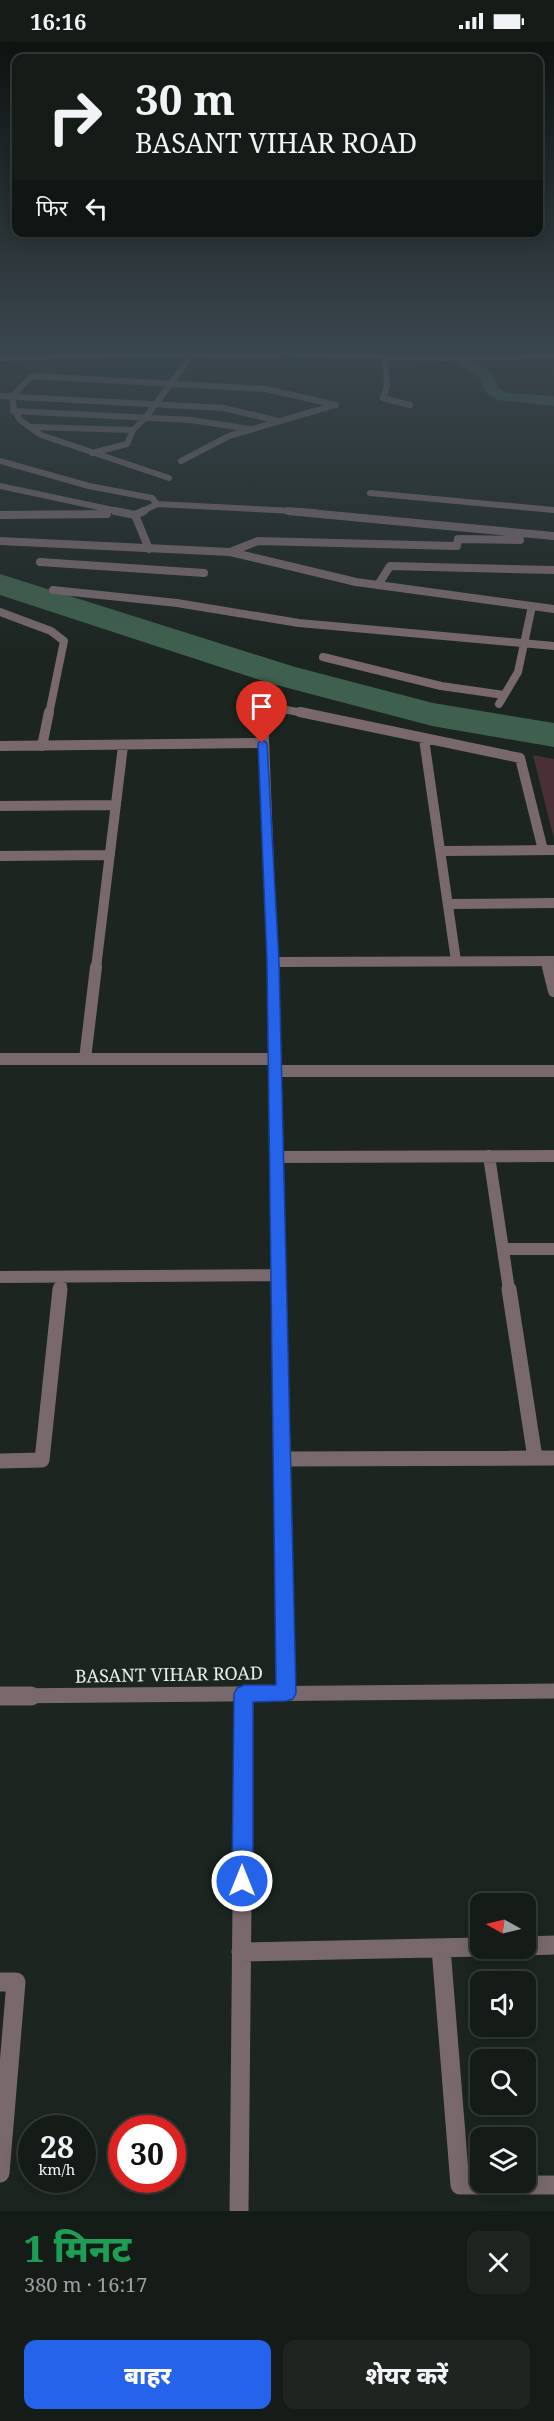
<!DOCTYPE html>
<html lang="hi">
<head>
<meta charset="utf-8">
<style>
	body { margin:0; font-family:"Noto Serif","Noto Sans Devanagari",serif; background:#1e2521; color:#f1f3f6; height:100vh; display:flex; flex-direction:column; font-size:22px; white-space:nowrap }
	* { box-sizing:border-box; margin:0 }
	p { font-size:20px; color:#9da1a2 }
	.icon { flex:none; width:33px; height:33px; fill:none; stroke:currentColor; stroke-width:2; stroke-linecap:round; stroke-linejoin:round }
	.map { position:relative; height:2169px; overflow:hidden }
	.panel { display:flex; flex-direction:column; background:#151c18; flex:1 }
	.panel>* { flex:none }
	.guide { position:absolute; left:12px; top:12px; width:531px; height:183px; border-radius:12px; box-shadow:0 3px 15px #0003,0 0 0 2px #343a37; background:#151c18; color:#f1f3f6; overflow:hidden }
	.needle { width:39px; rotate:278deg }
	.buttons { position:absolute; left:470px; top:1851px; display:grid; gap:12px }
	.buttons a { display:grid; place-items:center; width:66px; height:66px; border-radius:12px; background:#151c18; box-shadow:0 3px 15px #0003,0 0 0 2px #343a37; font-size:30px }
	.speed { position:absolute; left:18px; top:2073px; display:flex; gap:12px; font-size:30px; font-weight:700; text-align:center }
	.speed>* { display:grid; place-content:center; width:78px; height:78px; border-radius:50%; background:#151c18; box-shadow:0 3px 15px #0003,0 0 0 2px #343a37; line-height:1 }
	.speed small { font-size:15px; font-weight:400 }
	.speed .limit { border:9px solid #d22; background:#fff; color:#111 }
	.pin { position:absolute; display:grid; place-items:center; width:51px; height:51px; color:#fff; margin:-62px -26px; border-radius:50% 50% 50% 0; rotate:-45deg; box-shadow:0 0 6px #0007 }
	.pin .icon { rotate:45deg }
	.me { position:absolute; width:66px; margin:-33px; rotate:0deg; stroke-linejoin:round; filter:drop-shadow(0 0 4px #0008) }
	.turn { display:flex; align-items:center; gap:21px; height:126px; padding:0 24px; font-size:27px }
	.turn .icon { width:78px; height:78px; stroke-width:2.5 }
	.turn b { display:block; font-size:42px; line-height:51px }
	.then { display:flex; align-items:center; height:57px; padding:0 24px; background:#0003; gap:12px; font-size:22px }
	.round { display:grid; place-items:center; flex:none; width:63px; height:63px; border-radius:12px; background:#1e2521 }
	.head { display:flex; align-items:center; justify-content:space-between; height:102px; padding:0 24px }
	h1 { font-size:36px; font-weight:800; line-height:45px; color:#1e9e55 }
	.button { display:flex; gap:12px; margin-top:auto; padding:12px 24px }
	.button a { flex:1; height:69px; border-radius:12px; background:#2563eb; color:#fff; font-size:24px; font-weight:800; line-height:69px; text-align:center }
	.button a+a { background:#1e2521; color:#f1f3f6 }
	.status { display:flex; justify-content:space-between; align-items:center; height:42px; padding:0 30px; background:#151c18; direction:ltr }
	.status svg { height:16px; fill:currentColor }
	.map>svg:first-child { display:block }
	.green { fill:#493037 }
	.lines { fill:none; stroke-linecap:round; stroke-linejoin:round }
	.canal { fill:#3f604e; fill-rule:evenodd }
	.river { fill:#3f604e; fill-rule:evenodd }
	.service { stroke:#79696d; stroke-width:6 }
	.minor-far5 { stroke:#79696d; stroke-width:6 }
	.minor-far4 { stroke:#79696d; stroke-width:8 }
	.minor-far3 { stroke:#79696d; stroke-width:10 }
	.minor-far2 { stroke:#79696d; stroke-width:12 }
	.minor-far1 { stroke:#79696d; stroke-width:15 }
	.minor { stroke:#79696d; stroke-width:19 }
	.tertiary { stroke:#79696d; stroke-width:6 }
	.route { fill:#2563eb; stroke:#184099; stroke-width:1.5 }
	.labels { text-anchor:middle; stroke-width:6; stroke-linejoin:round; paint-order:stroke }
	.near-street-label { font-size:18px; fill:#e8eeea; stroke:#1c2520 }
</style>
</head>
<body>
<div class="status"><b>16:16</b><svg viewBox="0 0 49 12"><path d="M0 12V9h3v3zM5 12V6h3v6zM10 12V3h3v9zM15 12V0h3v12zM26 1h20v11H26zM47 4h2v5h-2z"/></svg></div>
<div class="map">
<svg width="554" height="2169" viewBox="0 0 554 2169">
	<rect width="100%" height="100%" fill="#1c2520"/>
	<path class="green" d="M533 713 554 717V797Z"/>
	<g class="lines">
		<path class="canal" d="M467 318 490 328 498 346 507 351 554 354V364L498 358 486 351 478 333 460 322 462 319Z"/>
		<path class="river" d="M0 532 295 625 433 661 554 681V705L432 684 269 641 0 553Z"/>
		<path class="service" d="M0 316 142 312 278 314"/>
		<path class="minor-far5" d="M385 317 387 344 383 356 410 363
			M0 354 223 366 279 379
			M13 369 191 378 250 387
			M32 385 133 388
			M92 411 127 402 133 388 146 375 192 313
			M0 419 89 444 152 456 157 462
			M181 419 229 394 335 363
			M169 436 41 393 20 378 14 367 12 354 32 334 266 347 336 363
			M0 444 122 470
			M370 451 554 468
			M141 470 157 462 315 470"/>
		<path class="minor-far4" d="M115 469 135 473
			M144 469 135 473 149 507
			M288 469 554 494
			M0 473 107 472
			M0 499 230 510 356 540 554 567
			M230 510 258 499 457 504 458 497 520 498
			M40 520 204 531
			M378 543 390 524 554 528
			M53 548 177 561 299 581 554 604
			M0 570 51 589 64 599 49 672
			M323 615 441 644 504 653
			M499 662 518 630 532 564
			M265 672C278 664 293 669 307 672"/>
		<path class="minor-far3" d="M268 670 263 673 273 926
			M300 670 520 716 543 808
			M424 697 456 919
			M0 704 263 701
			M42 704 49 670
			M0 764 116 763
			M440 809 554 808
			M0 814 110 813
			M448 862 554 861
			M547 919 549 926
			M273 920 554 919
			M96 926 123 704"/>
		<path class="minor-far2" d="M273 925 279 1248
			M548 925 554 949
			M0 1017H275
			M85 1017 96 925
			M275 1029H554
			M489 1114 509 1248
			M277 1115 554 1114
			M503 1207H554
			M0 1235 279 1233
			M60 1248 61 1235"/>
		<path class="minor-far1" d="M279 1247 286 1651
			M509 1247 535 1416
			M282 1417 554 1416
			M0 1419 42 1418 60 1247
			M0 1654 554 1649
			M244 1655V1652"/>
		<path class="minor" d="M0 1654H31
			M525 1904 554 1903
			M441 1906 460 2143H554
			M241 1910 480 1905
			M0 1940H16L0 2131
			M239 2169 244 1654"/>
		<path class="tertiary" d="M213 310 446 316 554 314
			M0 313 42 310"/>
	</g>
	<linearGradient id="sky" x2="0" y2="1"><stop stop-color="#0f1412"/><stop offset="0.5" stop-color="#3a464e"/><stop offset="1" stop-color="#3a464e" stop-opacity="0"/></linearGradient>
	<rect width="554" height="614" fill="url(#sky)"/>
	<path class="route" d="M262 698 267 701 279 920 296 1651 293 1657 286 1659 253 1660V1839L250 1846 242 1849 235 1846 232 1839 234 1652 237 1646 244 1643H276L267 920 258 701Z"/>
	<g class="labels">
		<g class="near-street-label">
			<text transform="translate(169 1633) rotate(-1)" y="6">BASANT VIHAR ROAD</text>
		</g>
	</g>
</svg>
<div class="buttons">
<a><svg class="needle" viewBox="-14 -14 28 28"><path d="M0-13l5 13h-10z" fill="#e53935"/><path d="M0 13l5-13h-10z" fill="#9da1a2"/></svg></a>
<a><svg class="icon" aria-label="sound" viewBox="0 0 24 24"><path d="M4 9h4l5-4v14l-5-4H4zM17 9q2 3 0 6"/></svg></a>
<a><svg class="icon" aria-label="search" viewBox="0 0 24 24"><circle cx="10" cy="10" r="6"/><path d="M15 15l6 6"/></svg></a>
<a><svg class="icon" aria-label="layers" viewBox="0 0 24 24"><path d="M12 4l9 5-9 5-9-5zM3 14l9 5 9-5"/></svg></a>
</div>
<div class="speed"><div>28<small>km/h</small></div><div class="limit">30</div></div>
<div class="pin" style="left:262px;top:701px;background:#d93025"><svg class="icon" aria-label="arrive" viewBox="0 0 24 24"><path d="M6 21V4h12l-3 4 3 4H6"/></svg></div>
<svg class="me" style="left:242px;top:1839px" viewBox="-20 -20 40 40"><circle r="17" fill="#2563eb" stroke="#fff" stroke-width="3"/><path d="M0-11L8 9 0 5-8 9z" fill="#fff"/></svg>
<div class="guide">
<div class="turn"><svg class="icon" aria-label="right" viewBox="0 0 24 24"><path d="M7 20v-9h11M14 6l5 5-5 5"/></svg><div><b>30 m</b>BASANT VIHAR ROAD</div></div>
<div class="then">फिर<svg class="icon" aria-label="left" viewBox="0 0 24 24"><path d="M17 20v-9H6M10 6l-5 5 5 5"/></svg></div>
</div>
</div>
<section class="panel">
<div class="head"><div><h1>1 मिनट</h1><p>380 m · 16:17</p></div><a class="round"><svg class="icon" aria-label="close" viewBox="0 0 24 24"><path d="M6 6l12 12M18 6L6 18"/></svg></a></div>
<div class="button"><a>बाहर</a><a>शेयर करें</a></div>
</section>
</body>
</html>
